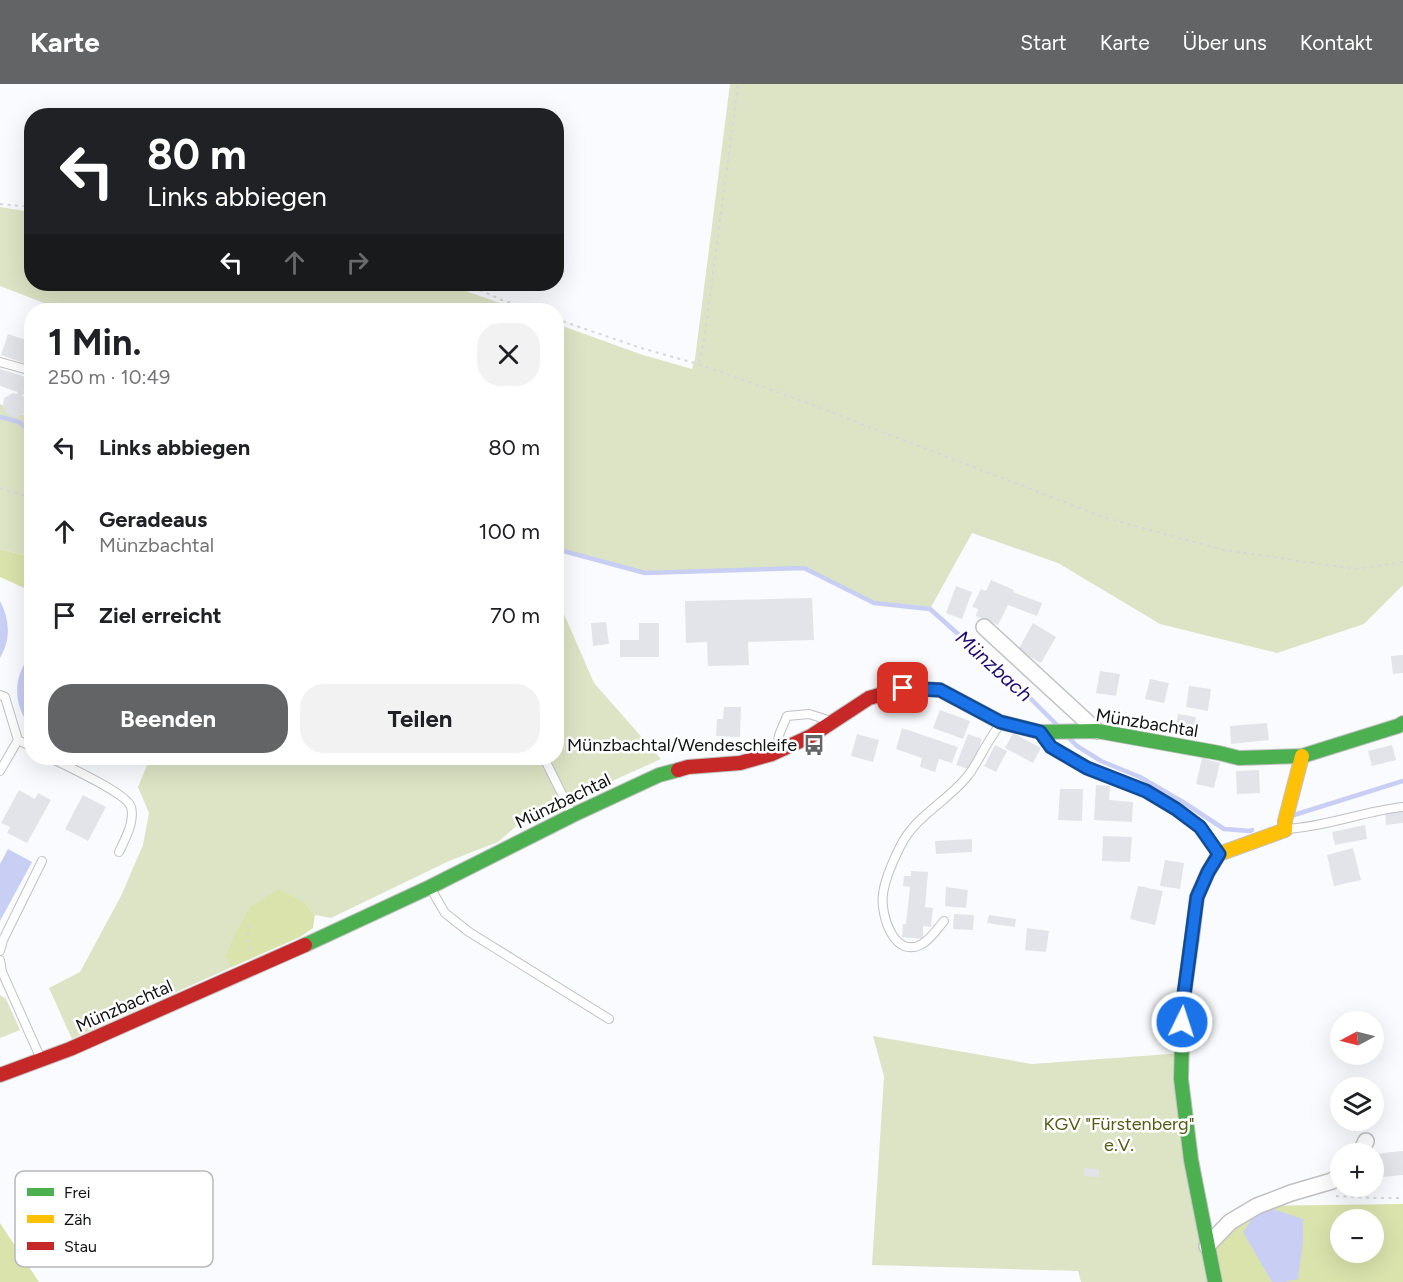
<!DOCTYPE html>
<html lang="de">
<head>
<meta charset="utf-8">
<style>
	body { margin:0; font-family:Figtree,sans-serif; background:#f2f2f2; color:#202124; height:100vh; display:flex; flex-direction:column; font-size:22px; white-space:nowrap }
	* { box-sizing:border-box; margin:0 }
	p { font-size:20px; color:#757577 }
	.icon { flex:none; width:33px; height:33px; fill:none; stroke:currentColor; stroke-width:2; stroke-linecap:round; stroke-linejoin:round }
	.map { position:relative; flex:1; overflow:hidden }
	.side { position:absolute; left:24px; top:219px; width:540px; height:462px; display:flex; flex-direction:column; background:#fff; border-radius:24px; box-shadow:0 6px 24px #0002 }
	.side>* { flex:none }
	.hud { position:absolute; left:24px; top:24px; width:540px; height:183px; border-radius:24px; box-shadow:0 6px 24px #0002; background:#202124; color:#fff; overflow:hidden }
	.needle { width:39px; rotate:263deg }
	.controls { position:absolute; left:1330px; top:927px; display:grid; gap:12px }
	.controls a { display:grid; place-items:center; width:54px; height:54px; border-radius:50%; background:#fff; box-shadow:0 6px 24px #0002; font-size:30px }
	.pin { position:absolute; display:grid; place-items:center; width:51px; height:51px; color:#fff; margin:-26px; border-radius:12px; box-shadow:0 3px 9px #0006 }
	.me { position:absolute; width:66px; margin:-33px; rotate:4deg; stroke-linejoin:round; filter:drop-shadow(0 0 4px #0008) }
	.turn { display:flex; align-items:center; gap:21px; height:126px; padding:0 24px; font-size:27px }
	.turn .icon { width:78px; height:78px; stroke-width:2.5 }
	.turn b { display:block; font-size:42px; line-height:51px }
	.lanes { display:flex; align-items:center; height:57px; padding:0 24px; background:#0003; justify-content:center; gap:30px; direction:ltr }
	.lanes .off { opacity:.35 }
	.round { display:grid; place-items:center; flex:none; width:63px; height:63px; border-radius:24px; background:#f2f2f2 }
	.head { display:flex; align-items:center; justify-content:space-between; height:102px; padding:0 24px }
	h1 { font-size:36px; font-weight:700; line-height:45px }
	.primary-button { display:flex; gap:12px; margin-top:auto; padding:12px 24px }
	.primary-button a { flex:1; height:69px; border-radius:24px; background:#636465; color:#fff; font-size:24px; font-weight:700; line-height:69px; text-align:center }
	.primary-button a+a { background:#f2f2f2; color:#202124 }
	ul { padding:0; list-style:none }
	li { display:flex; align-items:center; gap:18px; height:84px; padding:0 24px }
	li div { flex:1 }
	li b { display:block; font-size:22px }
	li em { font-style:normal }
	header { display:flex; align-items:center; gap:36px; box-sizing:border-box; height:84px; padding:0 30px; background:#636465; color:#fff }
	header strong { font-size:28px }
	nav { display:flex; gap:33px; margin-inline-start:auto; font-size:21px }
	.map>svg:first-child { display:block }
	.green { fill:#dde4c5 }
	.forest { fill:#dae3ac; fill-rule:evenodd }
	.water { fill:#c8cef4 }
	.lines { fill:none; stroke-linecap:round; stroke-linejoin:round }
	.stream { stroke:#c8cef4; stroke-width:4.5 }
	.building { fill:#e3e4e9 }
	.lane-casing { stroke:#c1c1c4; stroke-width:10 }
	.street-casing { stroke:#c1c1c4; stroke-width:18 }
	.fast-casing { stroke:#c1c1c4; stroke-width:16 }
	.slow-casing { stroke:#c1c1c4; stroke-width:16 }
	.jam-casing { stroke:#c1c1c4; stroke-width:16 }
	.path { stroke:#d7d7d9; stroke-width:2; stroke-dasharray:3 4.5; stroke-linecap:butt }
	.lane { stroke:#fefeff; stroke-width:8 }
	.street { stroke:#fefeff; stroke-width:15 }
	.fast { stroke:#4caf50; stroke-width:14 }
	.slow { stroke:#ffc107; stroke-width:14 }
	.jam { stroke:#c62828; stroke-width:14 }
	.route-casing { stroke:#114b97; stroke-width:15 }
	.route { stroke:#1a73e8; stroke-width:10 }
	.labels { text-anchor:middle; stroke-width:5; stroke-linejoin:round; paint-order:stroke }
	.street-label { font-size:18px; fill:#111213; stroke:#fff }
	.poi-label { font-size:18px; fill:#111213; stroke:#fff; text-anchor:end }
	.park-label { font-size:18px; fill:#535d13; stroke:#fff }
	.water-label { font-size:20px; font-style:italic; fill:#210a73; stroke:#fff }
	.key { fill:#fff; stroke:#b8b8b8; stroke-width:1.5 }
	.key-label { font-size:16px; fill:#111213 }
</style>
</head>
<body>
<header>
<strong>Karte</strong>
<nav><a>Start</a><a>Karte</a><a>Über uns</a><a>Kontakt</a></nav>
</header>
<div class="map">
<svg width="1403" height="1198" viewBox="0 0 1403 1198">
	<rect width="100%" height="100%" fill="#fafbfe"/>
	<path class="green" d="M730 0H1403V501L1364 540 1277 569 1160 540 1058 479 972 449 930 525 874 519 804 484 645 489 557 465V240L640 270 692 285 695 275Z
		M0 123 31 128 32 200H446L519 226H62L0 202Z
		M0 320 31 334V473L0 465Z
		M557 514 594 599 661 675 521 738 498 758 449 777 331 834 315 831 305 819 232 883 72 955 49 904 80 888 121 812 143 761 149 729 138 703 150 674H556Z
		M0 911 6 915 20 946 0 954Z
		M873 952 1032 980 1183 969 1218 1198H1081L1078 1187 872 1181 884 992Z"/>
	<path class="forest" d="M0 465 31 473V507L0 493Z
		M279 805 305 819 315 831 313 844 300 853 232 883 226 872 233 854 250 823Z
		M1403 1120V1198H1216L1207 1162 1257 1122ZM1341 1136H1374V1168H1341Z
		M0 1139 39 1198H0Z"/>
	<path class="water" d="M0 517C10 536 11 555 0 574Z
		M31 570V644C13 621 12 594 31 570Z
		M8 765 32 778 0 837V780Z
		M1273 1125 1303 1135V1157L1298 1195 1284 1198H1272L1243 1148 1254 1132Z"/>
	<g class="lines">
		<path class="stream" d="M0 333 19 338 32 349
			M556 465 645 489 804 484 874 519 930 525 1030 614 1056 640
			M1070 655 1077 662 1101 677 1140 693 1183 718 1224 745 1250 747 1252 746
			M1294 731 1403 697"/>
	</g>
	<path class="building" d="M8 250 32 258V263L26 280 1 271Z
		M0 285 32 295V312L23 310 22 312 26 313 29 320 25 329 16 334 7 330 3 323 4 314 13 309 17 310 18 308 0 302Z
		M991 496 1014 506 1013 508 1042 519 1037 532 1008 521 998 541 976 532 978 525 972 523 981 505 986 507Z
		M956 502 972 508 962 535 946 529Z
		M812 514 814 556 748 558 749 581 708 582 707 558 686 559 685 517Z
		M606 538 609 560 593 562 591 539Z
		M639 539H659V573H620V556H639Z
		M1033 539 1056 553 1041 579 1018 566Z
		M1403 571V589L1393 590 1391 572Z
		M1100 587 1120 590 1116 612 1096 609Z
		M1150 595 1169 599 1164 619 1145 615Z
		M1189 602 1211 605 1208 627 1186 623Z
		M724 623H741L740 653 716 652 717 635H723Z
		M940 626 970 637 963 655 933 644Z
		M1178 630 1196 633 1194 646 1176 643Z
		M1267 639 1269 656 1231 660 1230 642Z
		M902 644 958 663 952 679 939 675 935 688 920 683 922 674 896 665Z
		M1013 649 1041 664 1033 679 1005 664Z
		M857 650 879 656 873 678 851 672Z
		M968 650 982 655 971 686 956 681Z
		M995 661 1007 667 996 688 984 682Z
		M1392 661 1396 676 1372 682 1368 667Z
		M1202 674 1220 679 1214 704 1196 700Z
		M1259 686 1260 709 1237 710 1236 687Z
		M1096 701 1110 702 1109 716 1133 718 1132 738 1094 736Z
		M1060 705H1083L1082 737 1058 736Z
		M19 706 35 715 38 709 51 716 27 759 7 749 10 743 1 739Z
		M83 711 106 723 88 757 65 745Z
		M1403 726V739L1386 741 1385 728Z
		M1365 741 1367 755 1335 761 1332 748Z
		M1103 752 1132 753 1130 778 1102 777Z
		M972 755V768L936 770 935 757Z
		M1353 764 1361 796 1334 802 1327 771Z
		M1165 776 1184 779 1180 805 1160 802Z
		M911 787 928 788 925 823 933 824 931 843 923 842V855L902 853 903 840H906L910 803 903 802 904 792H911Z
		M1138 802 1163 807 1155 841 1130 835Z
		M946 803 968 806 966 824 945 822Z
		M954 830 974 831 973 846 953 845Z
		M989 831 1016 835 1015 843 987 839Z
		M1027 844 1049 847 1046 868 1025 866Z
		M1403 1067V1091L1374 1094V1070Z
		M1084 1084 1099 1085V1093L1084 1092Z"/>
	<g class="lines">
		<defs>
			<path id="lane" d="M0 278 32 287
				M0 611 5 613 18 656
				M1042 651 1051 663 1087 683 1146 707 1176 725 1200 743 1218 768
				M777 663 779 651 787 632 809 630 828 636
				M51 674C66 682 127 709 131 723 135 738 125 755 119 768
				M544 674 572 730
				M0 687 18 656 32 663
				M1287 745C1326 743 1364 727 1403 723
				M431 805 445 829 469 848 609 935
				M944 837C937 845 931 855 922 860 894 876 880 830 883 810 885 794 893 777 900 763 915 732 945 719 966 694 973 686 978 676 983 667 988 658 994 649 1000 640
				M0 867 3 856 42 777
				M0 876 2 888 41 975"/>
			<path id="street" d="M984 543 1097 647
				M1360 1070 1366 1057
				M1207 1162 1230 1138 1257 1122 1291 1109 1332 1097 1341 1090"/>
			<path id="fast" d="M897 606 903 604 940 606 1000 638 1040 648 1097 647 1219 669 1239 674 1302 672 1398 642 1403 639
				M1192 854 1183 918 1181 995 1191 1076 1215 1198
				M305 861 430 803 573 731 659 691 678 686"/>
			<path id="slow" d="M1192 854 1197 813 1208 788 1219 770 1285 746V737L1302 672"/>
			<path id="jam" d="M678 686 688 683 740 679 772 670 811 652 869 614 897 606
				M0 991 70 965 305 861"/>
		</defs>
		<use href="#lane" class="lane-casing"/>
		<use href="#street" class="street-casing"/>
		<use href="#fast" class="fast-casing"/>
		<use href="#slow" class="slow-casing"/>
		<use href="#jam" class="jam-casing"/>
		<path class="path" d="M0 120 32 123
			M466 200 502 216 532 226
			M556 235 641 264 698 280 794 314 1106 434 1224 466 1355 485 1403 478
			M699 279 704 257 738 0
			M0 404 32 414
			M250 866 247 852 251 841
			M1336 1112 1373 1114H1403"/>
		<use href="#lane" class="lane"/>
		<use href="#street" class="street"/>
		<use href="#fast" class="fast"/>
		<use href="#slow" class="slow"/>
		<use href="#jam" class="jam"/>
	</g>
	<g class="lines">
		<defs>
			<path id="route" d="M903 604 940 606 1000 638 1040 648 1051 663 1087 684 1146 707 1176 725 1200 743 1219 770 1208 788 1197 813 1183 918 1182 938"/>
		</defs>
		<use href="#route" class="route-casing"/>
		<use href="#route" class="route"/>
	</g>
	<defs>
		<symbol id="bus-bare" viewBox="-9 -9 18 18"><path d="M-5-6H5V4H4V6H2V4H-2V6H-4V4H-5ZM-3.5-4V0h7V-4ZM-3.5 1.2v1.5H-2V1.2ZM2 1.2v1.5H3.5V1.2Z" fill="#636465" stroke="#fff" stroke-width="2.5" paint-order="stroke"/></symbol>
	</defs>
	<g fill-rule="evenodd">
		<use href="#bus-bare" x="799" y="646" width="30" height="30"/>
	</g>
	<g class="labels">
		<g class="street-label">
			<text transform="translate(1147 639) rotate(9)" y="6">Münzbachtal</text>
			<text transform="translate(563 717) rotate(-26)" y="6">Münzbachtal</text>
			<text transform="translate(124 922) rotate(-24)" y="6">Münzbachtal</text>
		</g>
		<g class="poi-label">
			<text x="797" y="667">Münzbachtal/Wendeschleife</text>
		</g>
		<g class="park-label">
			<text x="1119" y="1046">KGV "Fürstenberg"<tspan x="1119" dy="21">e.V.</tspan></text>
		</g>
		<g class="water-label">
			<text transform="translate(994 582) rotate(42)" y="7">Münzbach</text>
		</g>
	</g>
	<rect x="15" y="1087" width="198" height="96" rx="9" class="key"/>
	<rect x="27" y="1104" width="27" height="8" fill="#4caf50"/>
	<rect x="27" y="1131" width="27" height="8" fill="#ffc107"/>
	<rect x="27" y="1158" width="27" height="8" fill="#c62828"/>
	<g class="key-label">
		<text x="64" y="1114">Frei</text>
		<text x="64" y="1141">Zäh</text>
		<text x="64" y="1168">Stau</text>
	</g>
</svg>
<div class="controls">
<a><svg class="needle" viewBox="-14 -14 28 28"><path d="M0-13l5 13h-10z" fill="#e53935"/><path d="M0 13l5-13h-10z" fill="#757577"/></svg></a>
<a><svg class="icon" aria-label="layers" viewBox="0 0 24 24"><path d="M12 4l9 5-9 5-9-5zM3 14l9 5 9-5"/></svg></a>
<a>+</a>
<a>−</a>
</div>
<div class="pin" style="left:903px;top:604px;background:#d93025"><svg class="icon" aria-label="arrive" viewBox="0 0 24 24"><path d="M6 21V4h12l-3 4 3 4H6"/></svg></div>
<svg class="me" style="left:1182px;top:938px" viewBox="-20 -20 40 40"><circle r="17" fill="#1a73e8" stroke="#fff" stroke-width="3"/><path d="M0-11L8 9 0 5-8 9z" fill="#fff"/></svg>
<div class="hud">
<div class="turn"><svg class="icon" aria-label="left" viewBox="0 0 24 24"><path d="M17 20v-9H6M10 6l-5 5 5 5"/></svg><div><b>80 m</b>Links abbiegen</div></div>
<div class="lanes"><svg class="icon" aria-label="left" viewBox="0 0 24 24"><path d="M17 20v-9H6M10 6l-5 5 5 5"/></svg><svg class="icon off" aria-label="ahead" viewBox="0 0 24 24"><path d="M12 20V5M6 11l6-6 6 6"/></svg><svg class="icon off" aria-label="right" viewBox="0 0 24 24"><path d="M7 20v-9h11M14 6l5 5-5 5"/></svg></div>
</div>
<section class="side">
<div class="head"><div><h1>1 Min.</h1><p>250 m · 10:49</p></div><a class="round"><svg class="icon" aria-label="close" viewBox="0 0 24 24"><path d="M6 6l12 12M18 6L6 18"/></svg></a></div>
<ul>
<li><svg class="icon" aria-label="left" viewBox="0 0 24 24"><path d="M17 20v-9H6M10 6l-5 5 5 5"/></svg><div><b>Links abbiegen</b></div><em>80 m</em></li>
<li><svg class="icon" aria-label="ahead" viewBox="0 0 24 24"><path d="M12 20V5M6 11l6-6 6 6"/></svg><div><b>Geradeaus</b><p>Münzbachtal</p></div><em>100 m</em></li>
<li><svg class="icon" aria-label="arrive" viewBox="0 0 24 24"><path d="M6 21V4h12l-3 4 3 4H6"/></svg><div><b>Ziel erreicht</b></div><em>70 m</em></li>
</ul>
<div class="primary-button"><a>Beenden</a><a>Teilen</a></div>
</section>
</div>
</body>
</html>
